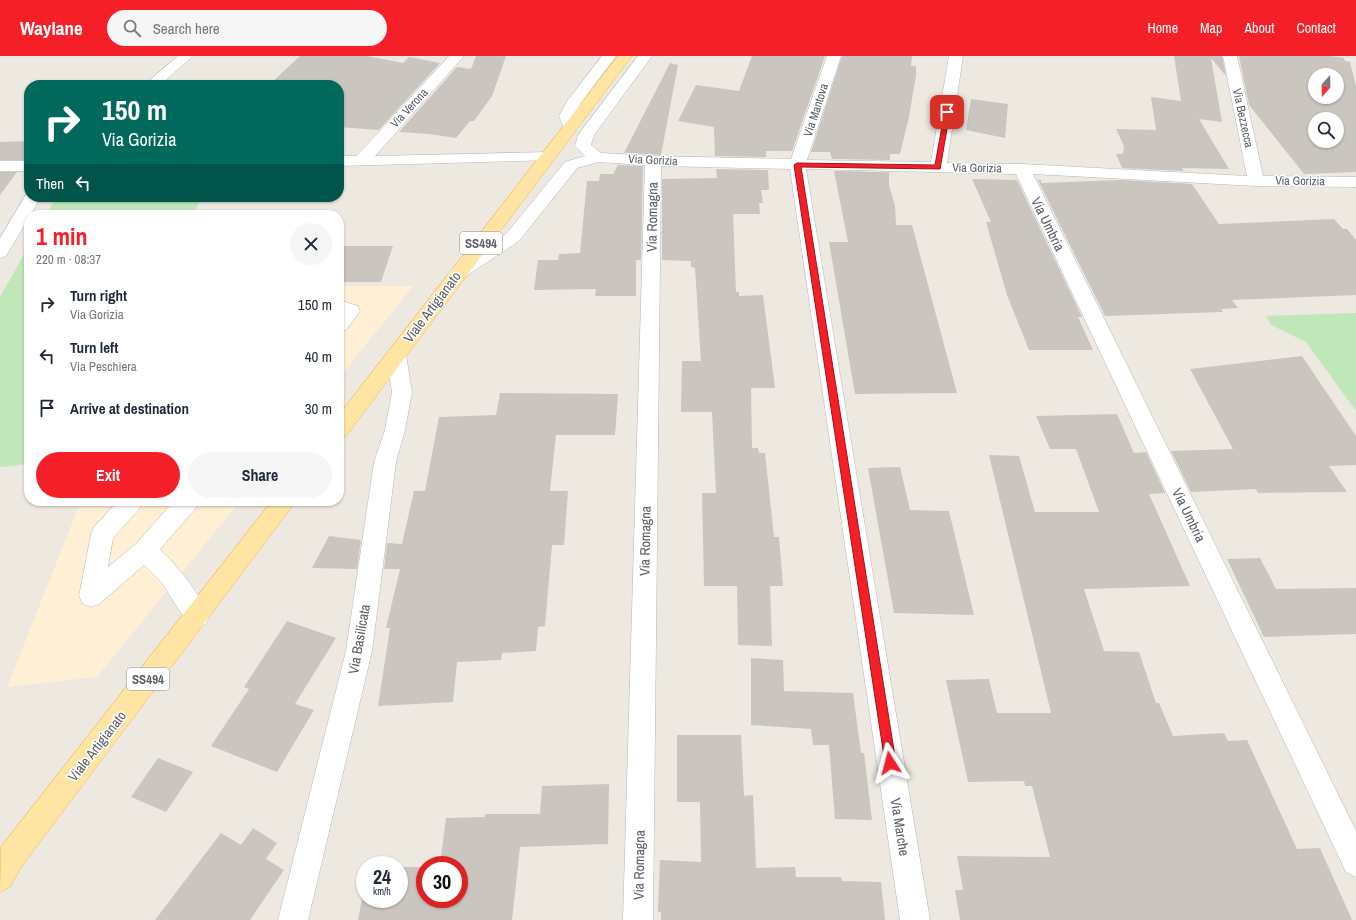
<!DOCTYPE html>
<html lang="en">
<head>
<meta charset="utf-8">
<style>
	body { margin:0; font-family:"Archivo Narrow",sans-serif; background:#f6f6f7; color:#1f2937; height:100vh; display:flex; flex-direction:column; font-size:15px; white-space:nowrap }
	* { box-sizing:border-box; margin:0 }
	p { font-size:13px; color:#747a83 }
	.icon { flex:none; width:22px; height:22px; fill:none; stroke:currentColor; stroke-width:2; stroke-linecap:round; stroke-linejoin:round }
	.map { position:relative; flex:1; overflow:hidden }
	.side { position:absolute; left:24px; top:154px; width:320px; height:296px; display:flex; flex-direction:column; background:#fff; border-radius:16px; box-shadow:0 1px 3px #0004 }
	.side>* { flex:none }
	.top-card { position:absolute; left:24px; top:24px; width:320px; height:122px; border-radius:16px; box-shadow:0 1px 3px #0004; background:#00695c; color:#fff; overflow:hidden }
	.needle { width:26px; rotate:200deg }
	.tools { position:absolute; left:1308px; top:12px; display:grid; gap:8px }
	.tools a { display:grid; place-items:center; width:36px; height:36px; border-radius:50%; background:#fff; box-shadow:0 1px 3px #0004; font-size:20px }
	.speed { position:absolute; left:356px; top:800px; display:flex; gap:8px; font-size:20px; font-weight:700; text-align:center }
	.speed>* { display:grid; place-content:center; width:52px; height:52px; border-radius:50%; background:#fff; box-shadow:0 1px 3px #0004; line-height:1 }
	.speed small { font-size:10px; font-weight:400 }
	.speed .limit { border:6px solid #d22; background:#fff; color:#111 }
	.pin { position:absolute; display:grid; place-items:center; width:34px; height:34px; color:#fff; margin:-17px; border-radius:8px; box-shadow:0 2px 6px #0006 }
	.me { position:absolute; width:44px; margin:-22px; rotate:351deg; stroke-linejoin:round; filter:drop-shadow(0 0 3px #0008) }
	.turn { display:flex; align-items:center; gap:14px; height:84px; padding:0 12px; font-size:18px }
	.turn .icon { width:52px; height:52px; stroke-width:2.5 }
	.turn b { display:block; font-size:28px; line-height:34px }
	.then { display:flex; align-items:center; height:38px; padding:0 12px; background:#0003; gap:8px; font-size:15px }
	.round { display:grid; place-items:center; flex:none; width:42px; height:42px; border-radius:21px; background:#f6f6f7 }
	.summary { display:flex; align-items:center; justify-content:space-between; height:68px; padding:0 12px }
	h1 { font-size:24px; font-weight:700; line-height:30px; color:#f51f28 }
	.primary-button { display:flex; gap:8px; margin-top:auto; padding:8px 12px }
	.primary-button a { flex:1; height:46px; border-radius:24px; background:#f51f28; color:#fff; font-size:16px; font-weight:700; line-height:46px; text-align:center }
	.primary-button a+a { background:#f6f6f7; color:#1f2937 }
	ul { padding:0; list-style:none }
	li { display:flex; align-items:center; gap:12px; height:52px; padding:0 12px }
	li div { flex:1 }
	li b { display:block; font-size:15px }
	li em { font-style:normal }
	header { display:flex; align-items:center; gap:24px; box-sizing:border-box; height:56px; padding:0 20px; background:#f51f28; color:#fff }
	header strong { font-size:19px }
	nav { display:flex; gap:22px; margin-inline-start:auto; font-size:14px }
	.search { width:280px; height:36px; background:#f6f6f7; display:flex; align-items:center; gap:10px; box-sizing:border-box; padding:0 14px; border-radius:22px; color:#747a83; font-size:15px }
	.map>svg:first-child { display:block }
	.commercial { fill:#ffefd4 }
	.green { fill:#c0e7ba }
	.building { fill:#cac5bf; fill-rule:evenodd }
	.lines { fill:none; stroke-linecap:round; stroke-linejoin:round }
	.minor-casing { stroke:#b3b8bc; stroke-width:1 }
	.major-casing { stroke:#fbb44b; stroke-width:1 }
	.minor { fill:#fff; fill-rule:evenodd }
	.major { fill:#ffe5a4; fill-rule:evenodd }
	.route { fill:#f51f28; stroke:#9f141a }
	.labels { text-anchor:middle; stroke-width:3; stroke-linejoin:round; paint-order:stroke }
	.far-street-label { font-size:12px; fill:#595e63; stroke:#fff }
	.shield { fill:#fff; stroke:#8b8e92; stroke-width:1 }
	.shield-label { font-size:13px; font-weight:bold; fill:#595e63 }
	.street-label { font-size:14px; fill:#595e63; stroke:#fff }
</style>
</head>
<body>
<header>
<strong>Waylane</strong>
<div class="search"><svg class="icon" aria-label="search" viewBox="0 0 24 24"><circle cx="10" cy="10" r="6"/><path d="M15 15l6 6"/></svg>Search here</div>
<nav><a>Home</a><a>Map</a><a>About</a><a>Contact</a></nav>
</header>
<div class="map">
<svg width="1356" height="864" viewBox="0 0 1356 864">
	<rect width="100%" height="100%" fill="#ede9e0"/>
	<path class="commercial" d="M339 230H413L339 322Z
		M81 445H240L97 621 7 631Z"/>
	<path class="green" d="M56 141H201L194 159H46Z
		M29 189V408L0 411V241Z
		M1356 257V355L1306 286 1271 269 1266 260Z"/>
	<path class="building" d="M300 0H367L403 7 409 1 440 7 379 74 339 71V29H269Z
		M476 0H506L492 40 474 65H470L456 82 429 78 399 76 457 11 471 13Z
		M752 0H825L792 95H766V101L715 100 714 71 678 65 696 29 739 35Z
		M842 0H912L911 10H916V19L909 61 900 98H890V104L832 103 830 96H811Z
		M1174 0H1222L1226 20 1211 2 1222 66 1199 63 1229 113 1182 112 1184 115 1122 112 1116 98H1123L1124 90 1116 73 1156 74 1151 41 1181 45Z
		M1239 0H1329L1344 2 1345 5 1350 6 1356 30V116L1304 118 1249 49ZM1315 19H1337V41H1315ZM1315 63H1337V85H1315Z
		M670 7 678 9 661 99 624 97Z
		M971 43 1008 48 1005 82 966 74Z
		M29 85V101L27 104H0V86Z
		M618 109 643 110 641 204H636V240H595L596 233 534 234 538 204H558L559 198 580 197 587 125H599L600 118H613Z
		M716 113 768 114 769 134H761L763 147H759L760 158H733L736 236H739V240L763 239 775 332H751L752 392H758L759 397H765L774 481H779L783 530H770L772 590 738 589 737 530H704L702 437H716L712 356H681L682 305H701L695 212 691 211V205L662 204V123L717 122Z
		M834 115 889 116V129L895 150 896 169H912L957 337 855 338 829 186H848Z
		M0 116H17L0 139Z
		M972 123 1017 124 1082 261H1078L1093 294H1029L1007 239 986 166H991Z
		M1038 124H1041V127L1120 124 1192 128 1219 168 1334 163 1343 173H1347L1356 184V239L1232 244 1238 252 1221 253 1223 256 1105 260Z
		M339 190H393L381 226H339Z
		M1302 300 1356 380V409L1329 410 1347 436 1258 437 1256 433 1191 436 1171 395 1233 393 1190 313Z
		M500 337 618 338 615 379H556L550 435H568L564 489H552L545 570 538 571 536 595 502 597 501 604 457 606 453 646 378 650 390 572H386L400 513H384L387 487 402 488 414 435H425L439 361 496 359Z
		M1117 358 1134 397 1146 396 1165 437 1149 438 1190 530 1084 533 1104 595 1139 596 1156 647H1159L1173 680 1224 677 1228 685 1247 684 1297 793 1320 792 1352 864H960L955 834H963L957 800 1050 801 1032 730H1025L1024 725 968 726 946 624 989 623 997 657H1051L989 399 1019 400 1035 456H1099L1076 393H1050L1036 360Z
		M900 411 910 454 949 455 974 559 894 557 868 412Z
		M329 480 361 484 357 513 312 512Z
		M1260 502 1276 533 1356 532V578L1264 581 1227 503Z
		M287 565 336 582 295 648 314 654 277 716 211 690 249 633 244 631Z
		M751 602 783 604 784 635 853 637 861 697H864L872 764 835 763 829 689H813L811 673 751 669Z
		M677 679H741L744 740 753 739 756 812 795 811 796 821H841L842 825 881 826 885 864H661V856H658L660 804 701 806 700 746H677Z
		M158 702 193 716 166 756 131 741Z
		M609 728 608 788 520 791 512 864H358L365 827V843H399V811H425V843H459V809H440L446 762 485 761V758H540L542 730Z
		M253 772 277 787 266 803 284 814 250 864H155L221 777 241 789Z"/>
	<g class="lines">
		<defs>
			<path id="minor" d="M178 0H193L160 29H144Z
				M449 0H464L375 100 548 96 554 98 556 101 554 104 339 110V100H357Z
				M602 0H616L580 48 575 60 578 72 575 75H565L559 60 568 44Z
				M638 0H652L594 79 591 89 601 97 653 100 791 103 827 0H841L807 104 931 106 949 0H963L947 107 1022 108 1247 120 1223 0H1237L1263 120 1356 121V131L1256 130 1033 118 1356 775V821L1346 816 1016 118 806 113 930 864H900L790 113 661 110 653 864H623L645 109 598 106 577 112 519 185 463 222 457 224 451 222 448 218 451 214 507 177 565 106 585 100 575 90 578 79Z
				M0 105H29V115H0Z
				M27 137H29V141H41L6 200 0 202V182Z
				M339 244 358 250 360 255 346 274 339 276Z
				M396 292 403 294 406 299 412 336 405 374 396 406 372 595 308 864H278L346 595 374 406 385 374 392 336 386 299 389 294Z
				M118 445H143L140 452 113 482 108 511 137 487 174 445H199L196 452 160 493C179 512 198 535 209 560L206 568 197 571 188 568 162 527 144 509 99 548 91 551 83 548 79 540 91 478 94 471Z"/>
			<path id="major" d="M618 0H632L346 380 339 382V359Z
				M272 445H296L21 811 10 831 0 836 1 791Z"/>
		</defs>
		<use href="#minor" class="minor-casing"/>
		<use href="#major" class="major-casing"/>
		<use href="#minor" class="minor"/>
		<use href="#major" class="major"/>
	</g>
	<path class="route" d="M945 54 950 56 940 113 801 111 896 707 894 711 890 712 886 711 885 707 794 109 797 107 935 109Z"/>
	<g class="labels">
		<g class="far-street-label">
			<text transform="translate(409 52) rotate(-47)" y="4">Via Verona</text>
			<text transform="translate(816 54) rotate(-72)" y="4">Via Mantova</text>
			<text transform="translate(1243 62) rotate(78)" y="4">Via Bezzecca</text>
			<text transform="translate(653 104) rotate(3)" y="4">Via Gorizia</text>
			<text transform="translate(977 112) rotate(1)" y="4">Via Gorizia</text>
			<text transform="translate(1300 125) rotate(1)" y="4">Via Gorizia</text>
		</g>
		<g class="shield">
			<rect x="460" y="176" width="42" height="22" rx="3"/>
			<rect x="127" y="612" width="42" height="22" rx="3"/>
		</g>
		<g class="shield-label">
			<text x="481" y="192">SS494</text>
			<text x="148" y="628">SS494</text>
		</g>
		<g class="street-label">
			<text transform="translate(652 161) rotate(-89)" y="5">Via Romagna</text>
			<text transform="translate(1048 168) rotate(64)" y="5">Via Umbria</text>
			<text transform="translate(432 251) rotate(-53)" y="5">Viale Artigianato</text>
			<text transform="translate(1189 459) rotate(64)" y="5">Via Umbria</text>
			<text transform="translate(645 485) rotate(-89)" y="5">Via Romagna</text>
			<text transform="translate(359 583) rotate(-80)" y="5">Via Basilicata</text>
			<text transform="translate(97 690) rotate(-52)" y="5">Viale Artigianato</text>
			<text transform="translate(900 771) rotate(81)" y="5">Via Marche</text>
			<text transform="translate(639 809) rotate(-89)" y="5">Via Romagna</text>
		</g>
	</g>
</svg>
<div class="tools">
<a><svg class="needle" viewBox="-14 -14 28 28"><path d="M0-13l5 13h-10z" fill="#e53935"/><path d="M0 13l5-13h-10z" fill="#747a83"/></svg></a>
<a><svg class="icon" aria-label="search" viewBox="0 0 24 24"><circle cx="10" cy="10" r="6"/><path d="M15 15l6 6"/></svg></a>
</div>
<div class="speed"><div>24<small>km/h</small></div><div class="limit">30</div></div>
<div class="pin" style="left:947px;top:56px;background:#d93025"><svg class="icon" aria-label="arrive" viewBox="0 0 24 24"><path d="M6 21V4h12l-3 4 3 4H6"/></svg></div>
<svg class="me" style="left:890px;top:707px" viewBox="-20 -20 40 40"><path d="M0-17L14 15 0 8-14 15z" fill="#f51f28" stroke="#fff" stroke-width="4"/></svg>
<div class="top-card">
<div class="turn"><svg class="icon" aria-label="right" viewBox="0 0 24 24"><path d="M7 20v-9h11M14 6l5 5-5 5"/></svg><div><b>150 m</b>Via Gorizia</div></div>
<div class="then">Then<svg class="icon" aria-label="left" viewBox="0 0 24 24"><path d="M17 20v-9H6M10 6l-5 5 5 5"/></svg></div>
</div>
<section class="side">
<div class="summary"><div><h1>1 min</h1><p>220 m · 08:37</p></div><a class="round"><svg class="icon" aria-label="close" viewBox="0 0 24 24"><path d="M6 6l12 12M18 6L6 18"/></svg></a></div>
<ul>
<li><svg class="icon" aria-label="right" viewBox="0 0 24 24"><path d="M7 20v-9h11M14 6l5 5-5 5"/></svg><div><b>Turn right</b><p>Via Gorizia</p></div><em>150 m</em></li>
<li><svg class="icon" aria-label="left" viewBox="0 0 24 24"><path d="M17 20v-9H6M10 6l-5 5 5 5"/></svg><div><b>Turn left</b><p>Via Peschiera</p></div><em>40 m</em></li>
<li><svg class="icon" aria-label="arrive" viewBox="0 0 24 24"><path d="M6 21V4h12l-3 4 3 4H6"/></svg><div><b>Arrive at destination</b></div><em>30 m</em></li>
</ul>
<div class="primary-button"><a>Exit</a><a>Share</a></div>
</section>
</div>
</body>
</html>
